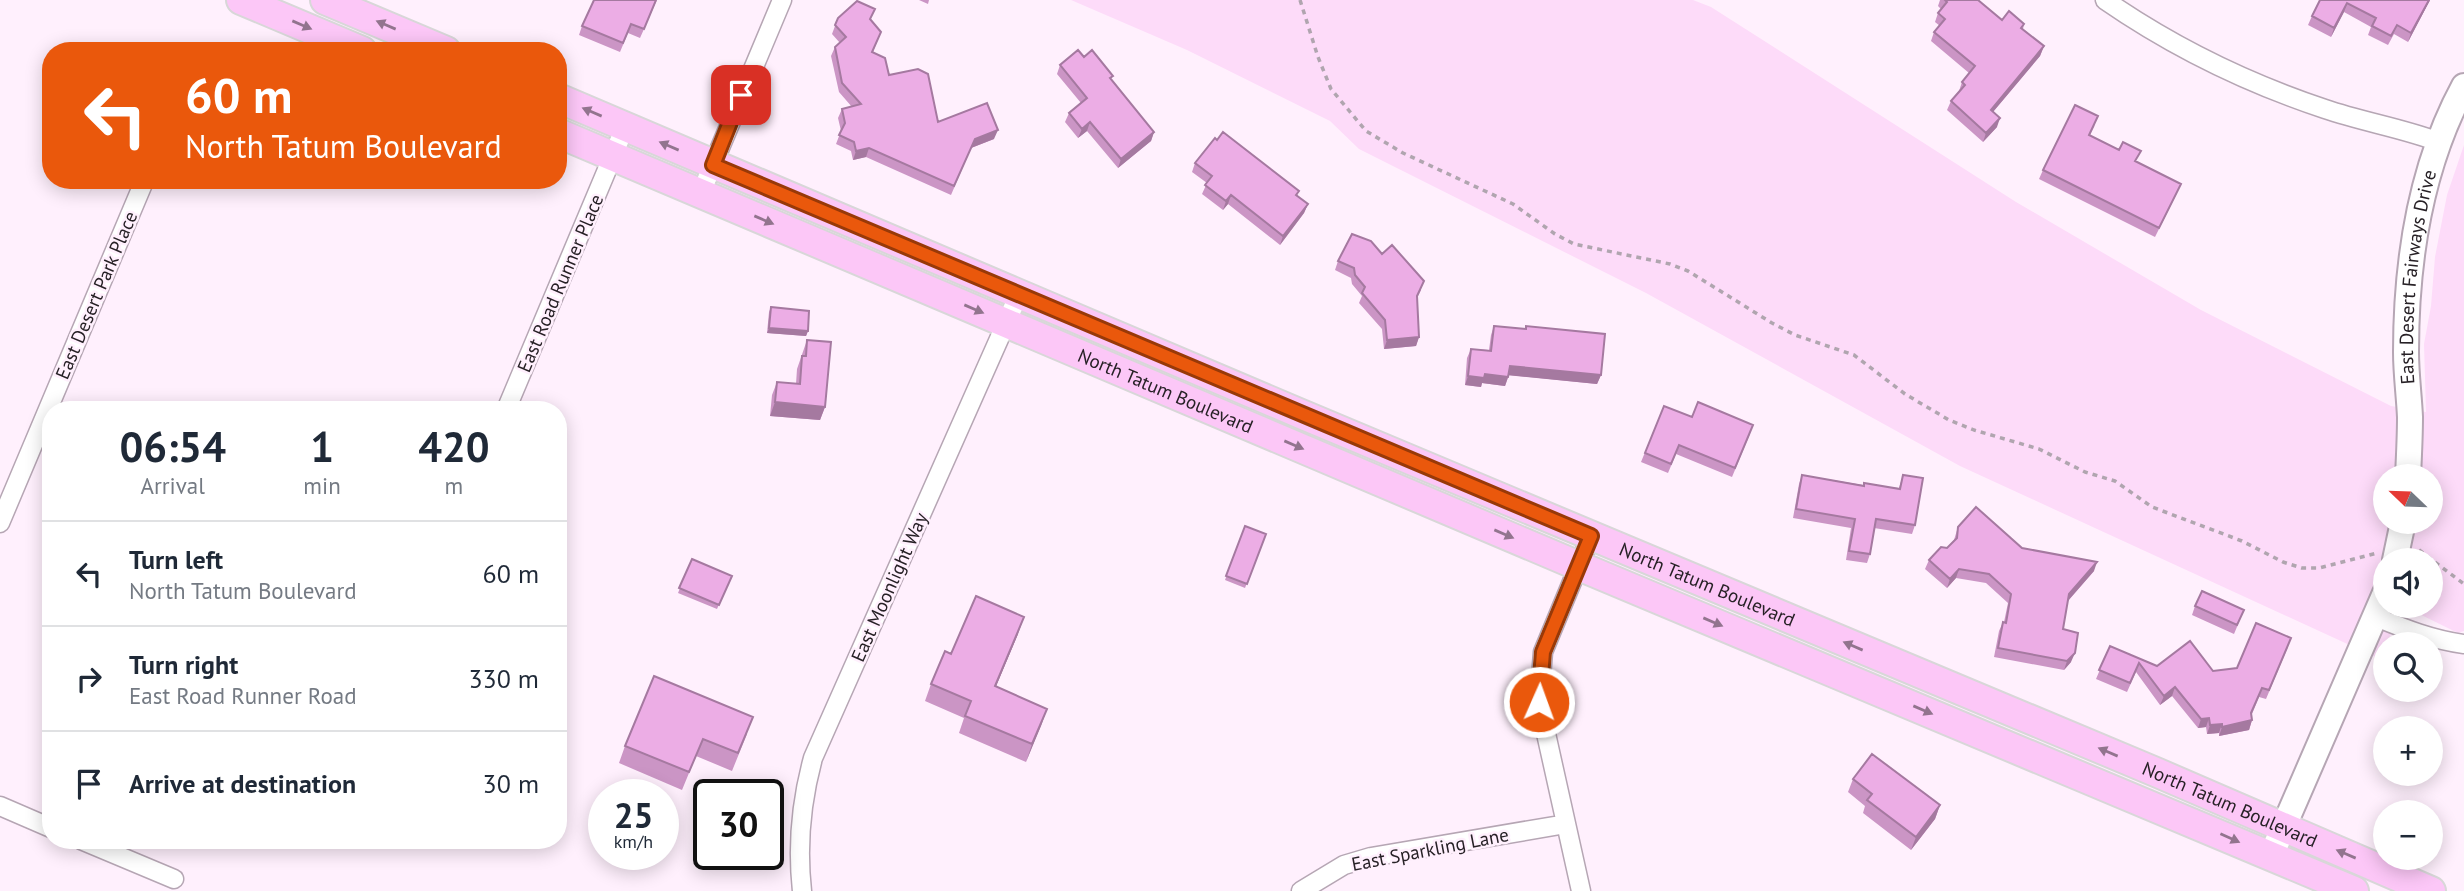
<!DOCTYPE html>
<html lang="en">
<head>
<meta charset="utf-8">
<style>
	body { margin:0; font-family:"PT Sans",sans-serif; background:#f2f2f3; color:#1f2937; height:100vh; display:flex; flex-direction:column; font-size:26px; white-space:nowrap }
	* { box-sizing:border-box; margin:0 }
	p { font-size:23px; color:#747a83 }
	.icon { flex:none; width:38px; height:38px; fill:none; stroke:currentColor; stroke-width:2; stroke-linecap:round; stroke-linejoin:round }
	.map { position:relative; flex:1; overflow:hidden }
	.panel { position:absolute; left:42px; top:401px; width:525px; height:448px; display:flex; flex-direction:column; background:#fff; border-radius:28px; box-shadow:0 4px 18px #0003 }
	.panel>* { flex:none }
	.top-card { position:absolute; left:42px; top:42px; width:525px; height:147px; border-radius:28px; box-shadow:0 4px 18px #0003; background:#ea580c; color:#fff; overflow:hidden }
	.needle { width:46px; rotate:293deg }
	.buttons { position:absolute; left:2373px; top:464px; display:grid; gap:14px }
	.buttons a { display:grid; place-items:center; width:70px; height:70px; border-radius:50%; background:#fff; box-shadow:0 4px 18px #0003; font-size:35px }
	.speed { position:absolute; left:588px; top:779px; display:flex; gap:14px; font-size:35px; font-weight:700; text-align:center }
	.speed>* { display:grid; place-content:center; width:91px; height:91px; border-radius:50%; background:#fff; box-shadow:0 4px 18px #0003; line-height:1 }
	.speed small { font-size:18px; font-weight:400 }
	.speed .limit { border:4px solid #111; border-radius:10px; background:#fff; color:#111 }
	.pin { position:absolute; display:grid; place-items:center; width:60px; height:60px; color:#fff; margin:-30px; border-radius:14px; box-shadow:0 4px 10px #0006 }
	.me { position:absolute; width:77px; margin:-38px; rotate:2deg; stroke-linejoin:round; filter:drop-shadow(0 0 5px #0008) }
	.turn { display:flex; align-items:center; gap:24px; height:147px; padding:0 28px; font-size:32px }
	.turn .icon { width:91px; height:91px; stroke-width:2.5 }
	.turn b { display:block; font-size:49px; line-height:60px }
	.eta { display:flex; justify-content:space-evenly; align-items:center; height:119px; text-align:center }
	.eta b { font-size:42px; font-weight:700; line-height:49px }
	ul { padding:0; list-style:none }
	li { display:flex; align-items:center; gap:21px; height:105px; padding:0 28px; border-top:2px solid #e0e1e3 }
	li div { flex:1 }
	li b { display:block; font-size:26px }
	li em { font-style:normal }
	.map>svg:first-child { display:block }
	.green { fill:#fddbf9; fill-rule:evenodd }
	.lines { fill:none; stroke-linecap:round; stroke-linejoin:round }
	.street-casing { stroke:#b6a6b4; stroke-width:21 }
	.secondary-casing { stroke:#b6a6b4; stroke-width:28 }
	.primary-casing { stroke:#d8d7d8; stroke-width:32 }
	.path { stroke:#b0a5af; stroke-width:3.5; stroke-dasharray:5 5; stroke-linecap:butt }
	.street { stroke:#fff; stroke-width:18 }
	.secondary { stroke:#fff; stroke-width:24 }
	.primary { stroke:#fcc7f7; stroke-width:28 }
	.wall { fill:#cb95c5 }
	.shaded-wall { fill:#a579a0 }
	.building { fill:#ecade5; stroke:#a579a0; stroke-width:2 }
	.oneway { fill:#92748e }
	.route-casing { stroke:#983908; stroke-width:18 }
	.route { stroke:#ea580c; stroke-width:12 }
	.labels { text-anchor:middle; stroke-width:5; stroke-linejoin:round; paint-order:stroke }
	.street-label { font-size:19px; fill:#272126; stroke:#fff0fd }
</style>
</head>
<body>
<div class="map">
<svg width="2464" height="891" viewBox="0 0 2464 891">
	<rect width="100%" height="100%" fill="#fff0fd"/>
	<path class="green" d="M1071 0H1693L1711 7 2016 202 2201 310 2391 406 2426 412 2424 344 2431 306 2435 257 2447 195 2464 145V631L2458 633 2403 606 2380 659 1960 466 1646 293 1359 149 1330 121 1187 50ZM2385 476H2431V522H2385ZM2385 560H2431V606H2385Z"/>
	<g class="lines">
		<defs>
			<path id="street" d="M2105 0C2173 47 2247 83 2325 109 2363 122 2402 128 2439 142
				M701 193 782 0
				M506 410 625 127
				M0 523 143 184
				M2376 617C2405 629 2433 640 2464 644
				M0 806 51 828
				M81 840 174 879
				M802 891C797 846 801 802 813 758L1019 294
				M1301 891 1344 865 1371 857 1566 824
				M1581 891 1539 702 1543 652 1591 536"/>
			<g id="secondary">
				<path id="s1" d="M2408 476C2409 456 2410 436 2410 417 2409 395 2406 374 2406 352 2406 262 2420 167 2464 86"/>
				<path d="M2395 560 2403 522"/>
				<path d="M2271 856 2385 593"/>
			</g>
			<g id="primary">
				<path d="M241 0 362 51"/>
				<path d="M325 0 446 51"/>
				<path id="s2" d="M558 98 1301 414 2158 773 2431 891"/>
				<path id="s3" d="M558 133 1579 566 2354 891"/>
			</g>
		</defs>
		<use href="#street" class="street-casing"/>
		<use href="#secondary" class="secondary-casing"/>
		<use href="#primary" class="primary-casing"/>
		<path class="path" d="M1300 0 1318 57 1331 89 1366 131 1403 153 1513 204 1555 234 1574 244 1670 264 1688 271 1772 323 1795 335 1854 355 1905 394 1949 420 1974 430 2039 449 2085 472 2115 481 2152 507 2242 541 2283 562 2302 568H2319L2377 553
			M2419 550 2464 584"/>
		<use href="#street" class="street"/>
		<use href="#secondary" class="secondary"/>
		<use href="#primary" class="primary"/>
	</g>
	<path class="wall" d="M657 0 640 38 628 33 620 52 579 35 582 26Z
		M919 0H929L928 4Z
		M1940 0H1978L2002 20 2024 24 2023 29 2044 46 2040 56 1993 112 1997 127 1983 142 1947 110 1951 101 1959 91 1962 82 1969 73 1931 41 1934 32 1940 26 1935 22 1938 13 1941 9 1938 6Z
		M2320 0H2430L2408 42 2394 34 2388 45 2368 35 2371 27 2344 12 2331 37 2308 25 2312 16Z
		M838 18 871 20 881 32 873 52 889 75 938 122 994 139 971 148 951 195 866 157 853 160 851 151 836 144 841 131 838 118 842 109 852 107 839 92 831 56 835 47 840 43 832 34Z
		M1084 57 1111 79 1154 132 1151 141 1118 168 1087 131 1078 138 1065 122 1069 113 1081 103 1057 74 1060 65Z
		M2095 125 2090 135 2136 162 2177 193 2155 237 2039 179 2043 170Z
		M1195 163 1299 191 1297 196 1308 204 1304 213 1280 245 1228 204 1223 210 1202 194 1207 183 1192 172Z
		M1382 254 1421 290 1417 298 1419 337 1416 346 1384 349 1382 329 1359 303 1362 296 1352 284 1351 278 1335 270 1338 261Z
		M771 307 808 331 806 336 767 333 769 312Z
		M1494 326 1525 329 1526 326 1601 375 1597 384 1509 375 1505 386 1482 383 1481 387 1465 385 1467 358 1471 349 1489 350 1491 335Z
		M807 340 825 407 820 420 770 416 772 395 777 382 796 384 797 369Z
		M1664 406 1692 417 1750 434 1732 477 1676 454 1668 473 1641 462Z
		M1802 475 1863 485 1899 488 1903 475 1915 525 1912 534 1874 528 1870 554 1867 563 1846 560 1851 528 1793 518 1799 484Z
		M1245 526 1266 534 1245 588 1225 580Z
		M1958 527 2094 571 2068 601 2063 629 2071 662 2064 670 1994 657 1999 631 2003 622H2004L2008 603 1986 583 1956 578 1947 588 1925 569 1929 560 1947 548 1954 540Z
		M692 559 732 576 717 609 678 593Z
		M2195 606 2244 610 2234 634 2192 615Z
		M1018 634 996 686 1047 709 1026 762 959 733 964 718 925 701 931 684 951 654Z
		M2110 646 2157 666 2213 671 2237 668 2288 647 2266 699 2259 697 2252 714V720L2249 730 2219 736V733L2207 734 2206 727 2198 728 2172 696 2160 705 2136 672 2127 692 2096 679Z
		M747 734 732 771 696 756 682 790 619 763 625 746Z
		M1853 779 1940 805 1935 819 1911 850 1863 813 1865 806 1848 792Z"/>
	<path class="shaded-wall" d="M2429 0H2430L2408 42 2411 33Z
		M2347 3 2344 12 2331 37 2334 28Z
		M2044 46 2040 56 1987 119 1991 110Z
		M2000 118 1997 127 1983 142 1986 133Z
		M1090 122 1087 131 1078 138 1082 129Z
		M998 130 994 139 971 148 951 195 975 139Z
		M1154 132 1151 141 1118 168 1121 159Z
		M869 148 866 157 853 160 856 151Z
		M1231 195 1228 204 1223 210 1226 201Z
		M1308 204 1304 213 1280 245 1283 236Z
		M769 328 808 331 806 336 767 333Z
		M1419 337 1416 346 1384 349 1387 340Z
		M1510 366 1601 375 1597 384 1506 375Z
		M1485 374 1508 377 1505 386 1482 383 1481 387 1465 385 1468 376Z
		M775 402 825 407 820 420 770 416Z
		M2097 562 2094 571 2066 603 2069 594Z
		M1959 569 1956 578 1947 588 1950 579Z
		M1024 617 1018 634 989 703 995 686Z
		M2075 653 2071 662 2064 670 2067 661Z
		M2175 687 2172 696 2160 705 2164 696Z
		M1047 709 1041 726 1026 762 1032 744Z
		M2209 718 2206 727 2198 728 2201 719Z
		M2252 720 2249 730 2219 736 2222 727Z
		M2222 724 2219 733 2207 734 2210 725Z
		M1940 805 1935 819 1911 850 1916 837Z"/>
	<path class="building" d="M594 0H656L644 29 631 24 623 43 582 26Z
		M1945 0H1978L2002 20 2009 11 2024 24 2021 28 2044 46 1991 110 2000 118 1986 133 1951 101 1965 85 1962 82 1975 66 1934 32 1945 19 1938 13 1947 2Z
		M2320 0H2429L2411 33 2397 25 2391 36 2372 26 2376 18 2347 3 2334 28 2312 16Z
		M857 1 875 9 870 19 881 32 872 52 885 58 889 75 918 69 928 74 938 122 987 103 998 130 975 139 954 186 869 148 856 151 854 142 839 135 845 123 842 109 861 104 842 83 835 47 846 37 835 25 838 18Z
		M1078 50 1084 57 1092 50 1113 76 1110 78 1154 132 1121 159 1090 122 1082 129 1069 113 1087 98 1060 65Z
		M2075 105 2098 116 2089 135 2119 150 2123 142 2141 151 2135 161 2181 184 2159 228 2043 170Z
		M1223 132 1299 191 1296 195 1308 204 1283 236 1231 195 1226 201 1205 185 1212 176 1195 163 1215 138 1217 140Z
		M1352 234 1371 241 1382 254 1392 245 1424 281 1417 296 1419 337 1387 340 1385 320 1362 293 1365 287 1355 275 1354 268 1338 261Z
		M771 307 809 311 808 331 769 328Z
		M1494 326 1526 329V326L1605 334 1601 375 1510 366 1508 377 1485 374 1484 378 1468 376 1471 349 1491 351Z
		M807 340 831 342 825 407 775 402 777 382 800 384 802 356H806Z
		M1698 402 1753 425 1735 468 1679 445 1671 464 1645 453 1664 406 1692 417Z
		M1802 475 1864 486V483L1900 489 1903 475 1923 478 1915 525 1876 519 1870 554 1849 551 1855 519 1796 509Z
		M1976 507 2022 548 2097 562 2069 594 2063 629 2078 633 2075 653 2067 661 1998 648 2003 622 2006 623 2011 594 1989 574 1959 569 1950 579 1929 560 1941 547 1947 548 1957 538 1958 527Z
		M1245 526 1266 534 1247 584 1226 576Z
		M692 559 732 576 719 605 679 588Z
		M2202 591 2244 610 2237 625 2195 606Z
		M976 596 1024 617 995 686 1047 709 1032 744 965 716 971 701 931 684 945 651 951 654Z
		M2256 623 2291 638 2269 690 2262 688 2251 713 2252 720 2222 727V724L2210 725 2209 718 2201 719 2175 687 2164 696 2139 663 2130 683 2099 670 2110 646 2157 666 2190 641 2213 671 2237 668Z
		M654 676 753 717 738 753 703 739 689 772 625 746Z
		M1872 754 1940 805 1916 837 1867 800 1872 794 1853 779Z"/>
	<defs><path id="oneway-solid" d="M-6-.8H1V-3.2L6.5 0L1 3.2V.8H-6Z" transform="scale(1.75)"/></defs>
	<g class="oneway">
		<use href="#oneway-solid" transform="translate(302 25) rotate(23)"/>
		<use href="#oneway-solid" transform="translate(386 25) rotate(-157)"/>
		<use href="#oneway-solid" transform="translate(592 112) rotate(-157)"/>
		<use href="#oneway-solid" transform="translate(669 146) rotate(-157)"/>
		<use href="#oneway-solid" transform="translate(764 220) rotate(23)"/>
		<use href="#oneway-solid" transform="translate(974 309) rotate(23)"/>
		<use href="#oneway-solid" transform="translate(1294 445) rotate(23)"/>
		<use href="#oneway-solid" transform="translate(1504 534) rotate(23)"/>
		<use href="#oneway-solid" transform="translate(1713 622) rotate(23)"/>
		<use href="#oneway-solid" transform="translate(1853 646) rotate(-157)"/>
		<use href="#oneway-solid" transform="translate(1923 710) rotate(23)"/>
		<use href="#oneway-solid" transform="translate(2108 752) rotate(-157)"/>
		<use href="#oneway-solid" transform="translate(2230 838) rotate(24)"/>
		<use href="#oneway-solid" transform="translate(2346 854) rotate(-157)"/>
	</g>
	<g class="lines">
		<defs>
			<path id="route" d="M741 95 713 165 1591 536 1543 652 1539 702"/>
		</defs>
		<use href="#route" class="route-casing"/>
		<use href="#route" class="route"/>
	</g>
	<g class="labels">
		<g class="street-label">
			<text dy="7" stroke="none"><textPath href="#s1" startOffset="200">East Desert Fairways Drive</textPath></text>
			<text transform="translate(560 283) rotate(-67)" y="7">East Road Runner Place</text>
			<text transform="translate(96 295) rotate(-67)" y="7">East Desert Park Place</text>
			<text dy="7" stroke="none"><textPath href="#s3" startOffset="660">North Tatum Boulevard</textPath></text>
			<text dy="7" stroke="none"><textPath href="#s2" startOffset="1248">North Tatum Boulevard</textPath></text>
			<text transform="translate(889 587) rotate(-66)" y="7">East Moonlight Way</text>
			<text dy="7" stroke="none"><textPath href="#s2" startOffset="1815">North Tatum Boulevard</textPath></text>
			<text transform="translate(1430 849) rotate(-11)" y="7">East Sparkling Lane</text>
		</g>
	</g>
</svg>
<div class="buttons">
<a><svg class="needle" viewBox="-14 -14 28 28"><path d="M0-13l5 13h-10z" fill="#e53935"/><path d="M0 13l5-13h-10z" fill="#747a83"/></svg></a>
<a><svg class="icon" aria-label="sound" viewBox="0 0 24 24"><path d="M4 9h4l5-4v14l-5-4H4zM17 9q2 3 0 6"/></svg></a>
<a><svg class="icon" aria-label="search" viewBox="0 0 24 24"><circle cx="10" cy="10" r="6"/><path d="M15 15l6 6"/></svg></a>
<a>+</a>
<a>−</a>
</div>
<div class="speed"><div>25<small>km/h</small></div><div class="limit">30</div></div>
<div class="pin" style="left:741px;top:95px;background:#d93025"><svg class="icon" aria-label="arrive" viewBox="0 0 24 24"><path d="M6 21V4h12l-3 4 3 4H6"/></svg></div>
<svg class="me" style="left:1539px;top:702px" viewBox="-20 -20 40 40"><circle r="17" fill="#ea580c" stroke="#fff" stroke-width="3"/><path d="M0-11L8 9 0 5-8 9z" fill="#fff"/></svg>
<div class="top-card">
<div class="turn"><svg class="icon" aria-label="left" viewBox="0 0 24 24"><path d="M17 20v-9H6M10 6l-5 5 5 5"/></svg><div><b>60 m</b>North Tatum Boulevard</div></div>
</div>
<section class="panel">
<div class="eta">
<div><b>06:54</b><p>Arrival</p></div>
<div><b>1</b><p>min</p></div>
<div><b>420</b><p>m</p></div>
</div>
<ul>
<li><svg class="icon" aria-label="left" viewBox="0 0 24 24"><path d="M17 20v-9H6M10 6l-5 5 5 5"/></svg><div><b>Turn left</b><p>North Tatum Boulevard</p></div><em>60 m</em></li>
<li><svg class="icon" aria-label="right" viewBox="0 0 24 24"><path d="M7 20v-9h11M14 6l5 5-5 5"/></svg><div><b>Turn right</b><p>East Road Runner Road</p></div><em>330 m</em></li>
<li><svg class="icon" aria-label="arrive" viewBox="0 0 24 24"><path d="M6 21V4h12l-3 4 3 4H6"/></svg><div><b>Arrive at destination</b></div><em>30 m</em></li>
</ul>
</section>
</div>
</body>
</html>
